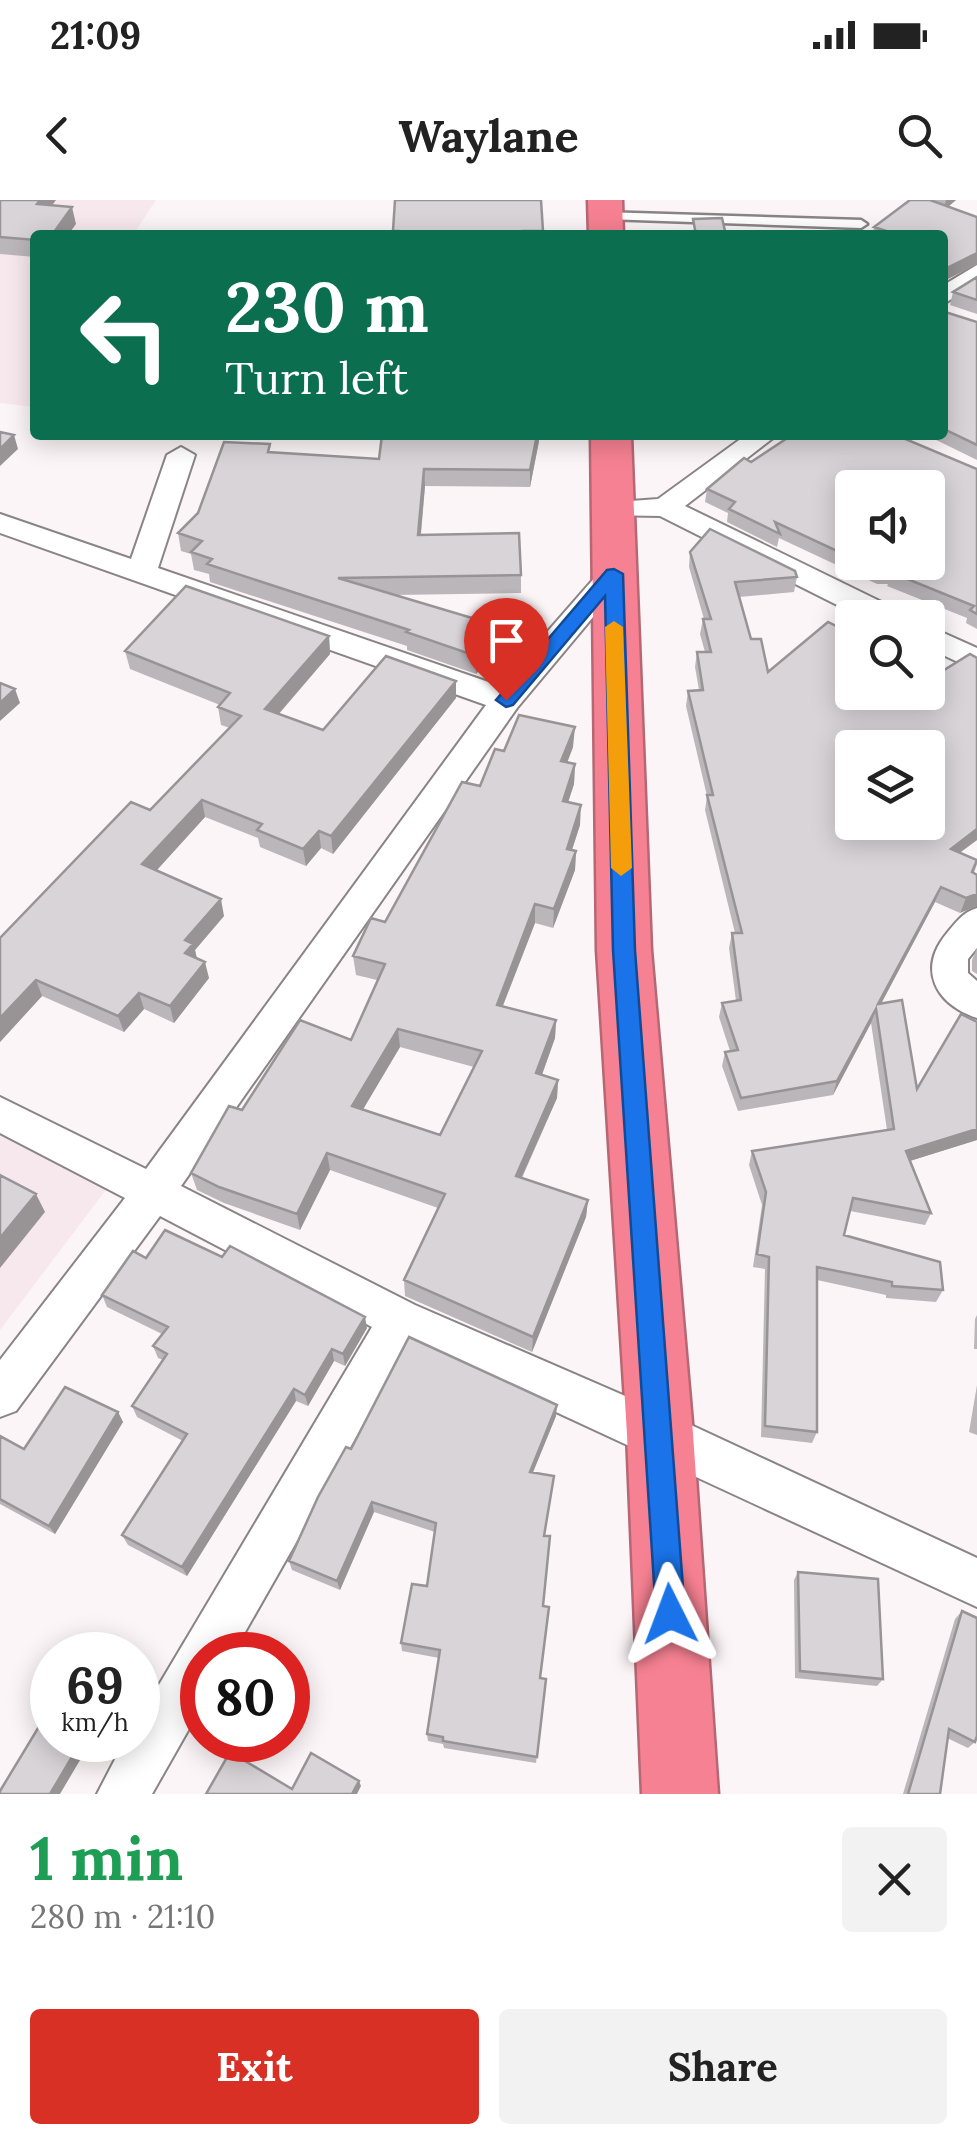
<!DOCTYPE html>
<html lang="en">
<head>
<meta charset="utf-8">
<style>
	body { margin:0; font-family:Lora,serif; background:#f2f2f2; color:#222; height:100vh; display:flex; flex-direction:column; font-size:38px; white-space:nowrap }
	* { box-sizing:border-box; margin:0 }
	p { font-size:32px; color:#767676 }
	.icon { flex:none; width:55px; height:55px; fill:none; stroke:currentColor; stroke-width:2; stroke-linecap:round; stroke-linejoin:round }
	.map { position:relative; height:1594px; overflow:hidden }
	.panel { display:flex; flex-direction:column; background:#fff; flex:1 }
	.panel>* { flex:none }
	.banner { position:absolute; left:30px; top:30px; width:918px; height:210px; border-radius:10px; box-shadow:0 5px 25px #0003; background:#0b6e4f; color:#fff; overflow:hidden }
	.controls { position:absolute; left:835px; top:270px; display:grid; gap:20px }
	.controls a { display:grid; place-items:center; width:110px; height:110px; border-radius:10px; background:#fff; box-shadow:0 5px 25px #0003; font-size:50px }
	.speed { position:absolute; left:30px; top:1432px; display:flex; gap:20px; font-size:50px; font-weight:700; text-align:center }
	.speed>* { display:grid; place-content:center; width:130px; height:130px; border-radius:50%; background:#fff; box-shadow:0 5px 25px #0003; line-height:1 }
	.speed small { font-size:25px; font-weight:400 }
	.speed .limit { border:15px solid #d22; background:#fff; color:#111 }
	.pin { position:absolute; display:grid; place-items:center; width:85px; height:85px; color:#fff; margin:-102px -42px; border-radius:50% 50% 50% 0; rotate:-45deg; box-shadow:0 0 10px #0007 }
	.pin .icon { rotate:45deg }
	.me { position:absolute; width:110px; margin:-55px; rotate:357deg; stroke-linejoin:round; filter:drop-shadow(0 0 8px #0008) }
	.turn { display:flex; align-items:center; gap:35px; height:210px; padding:0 30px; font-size:45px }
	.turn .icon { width:130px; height:130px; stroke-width:2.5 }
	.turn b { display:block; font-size:70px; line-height:85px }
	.round { display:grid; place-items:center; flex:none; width:105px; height:105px; border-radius:10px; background:#f2f2f2 }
	.summary { display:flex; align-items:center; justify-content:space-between; height:170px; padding:0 30px }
	h1 { font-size:60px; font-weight:700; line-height:75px; color:#1e9e55 }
	.action { display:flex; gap:20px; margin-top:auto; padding:20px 30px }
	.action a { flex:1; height:115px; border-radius:10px; background:#d93025; color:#fff; font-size:40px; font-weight:700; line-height:115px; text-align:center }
	.action a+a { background:#f2f2f2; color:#222 }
	.status { display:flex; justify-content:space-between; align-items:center; height:70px; padding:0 50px; background:#fff; direction:ltr }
	.status svg { height:28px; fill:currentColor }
	header { display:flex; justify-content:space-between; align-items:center; height:130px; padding:0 30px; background:#fff; font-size:45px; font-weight:700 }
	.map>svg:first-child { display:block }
	.built { fill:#f7e8ed }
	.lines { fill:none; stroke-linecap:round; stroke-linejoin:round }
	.lane-casing { stroke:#8a8486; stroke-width:5 }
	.street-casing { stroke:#8a8486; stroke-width:4 }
	.highway-casing { stroke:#b56874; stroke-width:5 }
	.lane { fill:#fff; fill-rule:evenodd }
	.street { fill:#fff; fill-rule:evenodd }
	.highway { fill:#f68192; fill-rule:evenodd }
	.wall { fill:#bbb6b9; fill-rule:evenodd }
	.shaded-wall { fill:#989496 }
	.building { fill:#d9d4d7; stroke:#989496; stroke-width:2.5; fill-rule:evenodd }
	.route { fill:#1a73e8; stroke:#114b97; stroke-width:2.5 }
	.slow { fill:#f59e0b }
</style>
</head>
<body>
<div class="status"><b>21:09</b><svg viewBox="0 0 49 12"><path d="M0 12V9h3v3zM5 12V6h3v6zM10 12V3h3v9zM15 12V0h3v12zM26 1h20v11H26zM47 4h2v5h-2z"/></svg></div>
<header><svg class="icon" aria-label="back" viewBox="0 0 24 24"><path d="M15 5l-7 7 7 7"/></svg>Waylane<svg class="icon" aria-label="search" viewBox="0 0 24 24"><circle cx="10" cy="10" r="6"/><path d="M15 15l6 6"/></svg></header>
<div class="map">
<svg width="977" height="1594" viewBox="0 0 977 1594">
	<rect width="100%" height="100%" fill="#fcf5f7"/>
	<path class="built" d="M0 0H156L133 35H35V207L0 203Z
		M0 935 108 987 0 1130Z"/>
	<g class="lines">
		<defs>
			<path id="lane" d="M602 12 861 20 867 24 861 28 606 19 602 18Z"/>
			<path id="street" d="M977 65V83L942 105V86Z
				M746 235H777L685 306 900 411 904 418H863L660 316 603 315 599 309 603 303 658 299Z
				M181 247 195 255 158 368 500 486 604 367H624L629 374 517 508 181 986 415 1105 676 1218 977 1358V1407L409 1144 232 1455H202V1506L152 1594H97L125 1540H138V1520L372 1127 160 1016 16 1211 0 1217V1160L125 998 0 933V897L146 969 486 505 0 333V314L131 359 167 255Z
				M928 426 977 448V471L928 448Z
				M977 708V748L968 759V773L977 781V818C935 804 917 769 947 733 957 721 962 713 977 708Z"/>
			<path id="highway" d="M588 0H622L623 35H589Z
				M591 235H631L651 750 693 1234 718 1594H642L627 1234 597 750Z"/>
		</defs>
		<use href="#lane" class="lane-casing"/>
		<use href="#street" class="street-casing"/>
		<use href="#highway" class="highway-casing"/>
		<use href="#lane" class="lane"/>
		<use href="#street" class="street"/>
		<use href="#highway" class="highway"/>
	</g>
	<path class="wall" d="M0 0 52 5 76 24 35 35V57L0 54Z
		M395 0H541L543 35H393Z
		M910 0H956L948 7 977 17V64L943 81 942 35H873L874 27Z
		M977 77V114L950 105 953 92Z
		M942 111 977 122V260L926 235H942Z
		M539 241 530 287 425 286 421 335 521 375V393L394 395 509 429V447L491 472 480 469 476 474 407 450V446L210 382 209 374 194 370 191 354 181 351 178 333 271 252 379 259Z
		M751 262 977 269V429L966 423 967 418 887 386 888 384H877L779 338 777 347 727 322 728 313 705 302 707 289ZM852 288 928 362H852Z
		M690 352 797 377 794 392 739 397 751 439 768 472 852 492 936 475 977 458V640L960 653 977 664 974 673 977 675 960 713 935 702 881 804 917 889 977 940 910 961 931 1013 925 1025 850 1011 844 1035 943 1090 936 1102 886 1098V1095L817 1080V1232L812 1243 761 1237 765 1069 753 1067 762 1005 749 965 752 951 887 930 871 823 833 895 738 911 722 866 725 852 730 851 719 817 722 803 736 801 729 748 732 733H735L705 610 707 596 686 506 688 491 699 490 695 467 697 452H705L700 434 703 419H704L689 367Z
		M329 436 330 454 279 514 323 530 456 481V498L333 654 321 648 306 666 260 647 258 638 205 617 156 671 224 716 195 750 197 758 209 778 174 823 144 809 124 832 42 796 0 842V738L150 610 230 528 221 525 218 507 220 505 130 469 125 451Z
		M573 547 567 563 575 564 574 584 568 602 580 625 572 650 576 651 575 670 553 728 535 723 503 806 556 820 555 838 542 875 558 880 557 898 522 978 588 1000 586 1017 532 1152 405 1096 404 1080 438 1008 330 970 300 1030 224 1003 197 990 191 973 242 910 351 840 377 780 356 775 353 756 385 722 504 551ZM400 847 474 867 440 935 363 909Z
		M977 748V774L972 771V760Z
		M146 1058 367 1128 345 1166 334 1161 308 1206 296 1201 187 1376 128 1345 122 1335 183 1241 137 1217 132 1206 163 1160 158 1158 153 1146 162 1134 107 1107 102 1095Z
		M977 1115V1149H974L975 1119Z
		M977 1185V1235L969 1232Z
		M118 1212 123 1222 55 1334 0 1304V1236L24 1249Z
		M556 1216 533 1272 545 1336 540 1478 546 1479 536 1563 444 1548 443 1544 428 1541 427 1534 439 1458 402 1451 401 1443 427 1386 435 1332 374 1312 340 1390 292 1370 289 1361 351 1249Z
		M798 1372 883 1479 877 1486 795 1478 794 1380Z
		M962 1411 975 1542 968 1548 947 1538 940 1594H903L955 1419Z"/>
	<path class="shaded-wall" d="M40 0H56L41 21 37 4Z
		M946 0H956L943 11Z
		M72 7 76 24 68 35H52Z
		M977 53V64L942 82 943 70Z
		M14 235 18 249 0 266V249Z
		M537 235H539V241L530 287V270Z
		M424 269 425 286 419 352 418 335Z
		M509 429V447L491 472V455Z
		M329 436 330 454 268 526 265 509Z
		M480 451V469L476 474V456Z
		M456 481V498L333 654 331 636Z
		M15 489 20 503 0 521V503Z
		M575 527 573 547 560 581 561 561Z
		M575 564 574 584 562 621 563 601Z
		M202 600 205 617 147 681 142 664Z
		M581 605 580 625 566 668 567 649Z
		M977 629V640L945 663 951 649Z
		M319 631 321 648 306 666 303 649Z
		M576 651 575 670 553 728 554 709Z
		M941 687 935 702 876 813 878 804Z
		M977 694V706L960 713 966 698Z
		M221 699 224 716 195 750 197 760 185 753V740Z
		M535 704V723L496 823 497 805Z
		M205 762 209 778 174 823 170 806Z
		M36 780 42 796 0 842V818Z
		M139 793 144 809 124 832 118 816Z
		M876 809 871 823 833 895 837 881Z
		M556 820 555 838 536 891V873Z
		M398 829 400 847 355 923 352 906Z
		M558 880 557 898 515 992 516 976Z
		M977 929V940L900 964 906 951Z
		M327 953 330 970 300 1030 297 1014Z
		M36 994 45 1012 0 1068V1038Z
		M588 1000 586 1017 532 1152 533 1137Z
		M365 1117 367 1128 345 1166 343 1154Z
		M332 1149 334 1161 308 1206 305 1195Z
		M294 1189 296 1201 187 1376 182 1367Z
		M557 1205 556 1216 529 1282 530 1272Z
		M118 1212 123 1222 55 1334 49 1326Z
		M372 1302 374 1312 340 1390 337 1381Z
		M82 1540H92L60 1594H50Z
		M359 1581 361 1586 357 1594H352Z"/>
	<path class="building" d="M0 0H40L37 4 72 7 52 35H35V40L0 37Z
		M395 0H541L543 31H523V35H397L398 31H393Z
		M910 0H930L977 17V53L943 70 942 97V35H889L892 33 874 27Z
		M722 18 726 35H696L693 19Z
		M977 77V100L953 92Z
		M942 111 977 122V245L942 228Z
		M0 232 14 235 0 249Z
		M382 235H537L530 270 424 269 418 335 519 333 521 375 338 378 509 429 491 455 480 451 476 456 406 432 409 430 207 364 212 359 191 352 202 341 178 333 198 313 224 242 270 244 268 252 379 259Z
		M792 235H896L977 269V414L970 410 974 406 890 372 893 370 880 371 862 362H928V288H852V358L775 322 780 334 729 309 735 302 707 289 744 258 751 262Z
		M710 329 795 371 797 377 735 382 751 439H761L768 472 828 422 852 434V492H928V469L936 475 970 454 977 458V629L951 649 977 660 972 672 977 675V694L966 698 941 687 878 804 902 800 917 889 961 814 977 822V929L906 951 931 1013 853 998 844 1035 940 1062 943 1090 892 1086V1082L817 1067V1232L765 1226 769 1057 757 1054 766 992 752 951 894 929 876 809 837 881 741 898 725 852 738 850 722 803 741 800 732 733H742L707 595H713L688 491 703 490 697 452H711L703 419H711L690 352ZM852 548H928V622H852Z
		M186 386 329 436 265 509 323 530 386 456 456 481 331 636 319 631 303 649 257 630 262 624 202 600 142 664 221 699 185 740 193 744 185 753 205 762 170 806 139 793 118 816 36 780 0 818V738L131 602 150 610 241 516 218 507 230 493 125 451Z
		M0 483 15 489 0 503Z
		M519 515 575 527 561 561 575 564 563 601 581 605 567 649 576 651 554 709 535 704 497 805 556 820 536 873 558 880 516 976 588 1000 533 1137 404 1080 445 994 327 953 297 1014 219 987 191 973 229 906 242 910 300 820 351 840 385 764 353 756 371 718 385 722 462 582 480 586 495 549 504 551ZM398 829 482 851 440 935 352 906Z
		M0 975 36 994 0 1038Z
		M165 1030 222 1057 230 1046 365 1117 343 1154 332 1149 305 1195 294 1189 182 1367 122 1335 187 1234 132 1206 167 1154 153 1146 168 1127 102 1095 133 1051 146 1058Z
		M409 1137 557 1205 530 1272 554 1276 544 1336H550L543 1406 549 1407 540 1478 546 1479 537 1557 443 1541V1537L427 1534 440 1450 401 1443 412 1384 427 1386 436 1323 372 1302 337 1381 289 1361 318 1297 346 1247 351 1249Z
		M65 1187 118 1212 49 1326 0 1299V1236L24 1249Z
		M798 1372 878 1379 883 1479 800 1471Z
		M962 1411 977 1418V1536L975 1542 949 1529 940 1594H908Z
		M52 1505V1540H82L50 1594H0V1591Z
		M230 1552 292 1589 311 1553 359 1581 352 1594H206Z"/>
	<path class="route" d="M614 369 623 374 635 750 685 1414 681 1425 670 1429 660 1425 656 1414 613 750 605 396 513 505 506 507 496 500 607 370Z"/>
	<path class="slow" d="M614 421 623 427 632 668 621 676 611 668 605 427Z"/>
</svg>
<div class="controls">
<a><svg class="icon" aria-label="sound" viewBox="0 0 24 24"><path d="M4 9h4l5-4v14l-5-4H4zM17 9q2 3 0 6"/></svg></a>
<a><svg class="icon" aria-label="search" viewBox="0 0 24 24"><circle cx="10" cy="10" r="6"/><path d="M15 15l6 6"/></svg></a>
<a><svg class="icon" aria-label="layers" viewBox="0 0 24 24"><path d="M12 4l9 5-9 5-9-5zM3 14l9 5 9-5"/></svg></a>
</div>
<div class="speed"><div>69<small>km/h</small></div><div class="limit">80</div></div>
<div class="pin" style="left:506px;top:500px;background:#d93025"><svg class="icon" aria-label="arrive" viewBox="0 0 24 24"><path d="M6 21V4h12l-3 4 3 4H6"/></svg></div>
<svg class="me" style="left:670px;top:1414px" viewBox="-20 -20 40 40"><path d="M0-17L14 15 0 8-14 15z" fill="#1a73e8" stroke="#fff" stroke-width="4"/></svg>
<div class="banner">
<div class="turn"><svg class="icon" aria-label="left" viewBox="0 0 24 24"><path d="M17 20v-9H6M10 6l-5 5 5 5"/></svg><div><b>230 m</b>Turn left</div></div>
</div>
</div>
<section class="panel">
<div class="summary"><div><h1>1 min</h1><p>280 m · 21:10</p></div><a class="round"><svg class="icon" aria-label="close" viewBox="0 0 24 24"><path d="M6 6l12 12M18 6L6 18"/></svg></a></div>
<div class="action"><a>Exit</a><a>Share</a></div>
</section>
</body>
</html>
